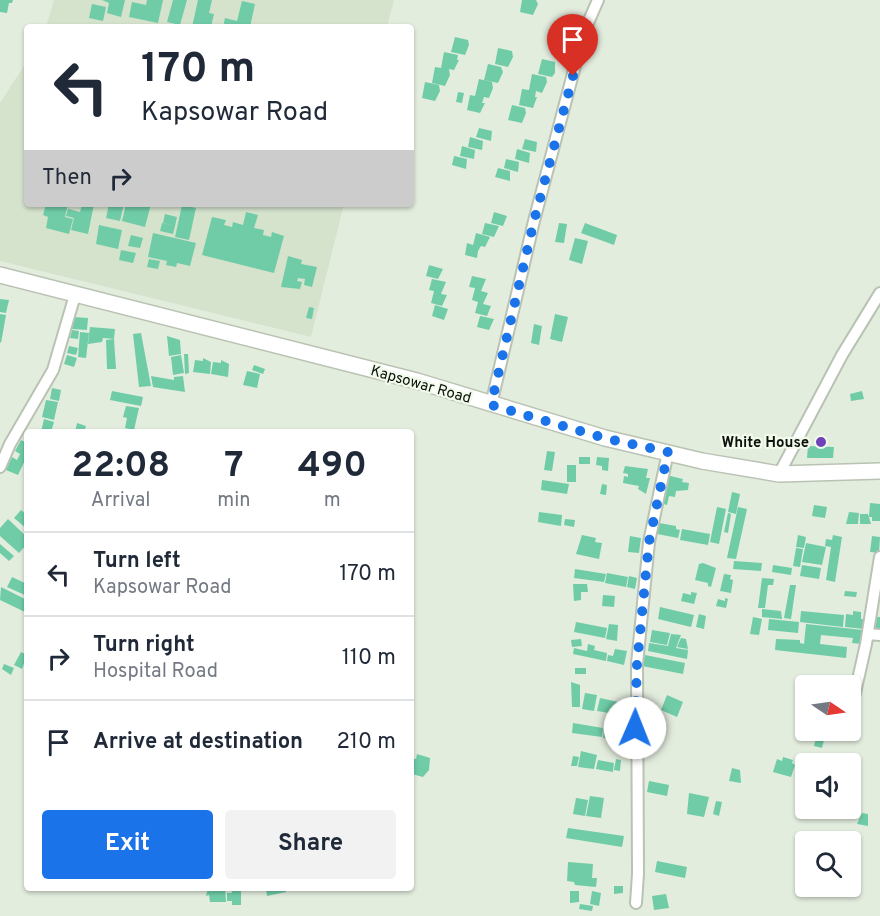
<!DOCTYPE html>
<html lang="en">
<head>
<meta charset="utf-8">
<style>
	body { margin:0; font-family:Overpass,sans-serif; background:#f2f2f3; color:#1f2937; height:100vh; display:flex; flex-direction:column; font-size:22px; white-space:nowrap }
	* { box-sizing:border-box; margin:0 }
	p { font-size:20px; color:#747a83 }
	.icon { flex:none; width:33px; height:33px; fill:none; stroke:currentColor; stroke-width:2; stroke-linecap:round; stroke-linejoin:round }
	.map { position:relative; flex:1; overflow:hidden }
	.drawer { position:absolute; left:24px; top:429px; width:390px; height:462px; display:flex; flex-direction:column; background:#fff; border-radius:6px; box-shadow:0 2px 4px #0004 }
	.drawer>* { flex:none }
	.guide { position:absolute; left:24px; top:24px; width:390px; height:183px; border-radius:6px; box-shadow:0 2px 4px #0004; background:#fff; color:#1f2937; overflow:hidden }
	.needle { width:39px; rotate:103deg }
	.tools { position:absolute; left:795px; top:675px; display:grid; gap:12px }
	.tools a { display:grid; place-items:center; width:66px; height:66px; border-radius:6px; background:#fff; box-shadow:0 2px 4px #0004; font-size:30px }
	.pin { position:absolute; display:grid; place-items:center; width:51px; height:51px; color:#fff; margin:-62px -26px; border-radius:50% 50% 50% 0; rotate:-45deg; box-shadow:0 0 6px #0007 }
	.pin .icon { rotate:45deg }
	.me { position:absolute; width:66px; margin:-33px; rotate:1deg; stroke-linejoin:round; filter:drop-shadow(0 0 4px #0008) }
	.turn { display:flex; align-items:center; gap:21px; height:126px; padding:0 18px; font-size:27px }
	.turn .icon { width:78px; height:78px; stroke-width:2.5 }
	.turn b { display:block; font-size:42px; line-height:51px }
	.then { display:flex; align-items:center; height:57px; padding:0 18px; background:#0003; gap:12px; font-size:22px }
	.eta { display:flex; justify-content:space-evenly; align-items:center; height:102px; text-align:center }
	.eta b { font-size:36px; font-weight:700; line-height:42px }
	.primary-button { display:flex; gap:12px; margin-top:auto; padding:12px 18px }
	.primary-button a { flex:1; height:69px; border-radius:6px; background:#1a73e8; color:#fff; font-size:24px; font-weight:700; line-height:69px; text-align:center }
	.primary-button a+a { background:#f2f2f3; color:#1f2937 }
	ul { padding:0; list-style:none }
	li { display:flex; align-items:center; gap:18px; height:84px; padding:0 18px; border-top:2px solid #e0e1e3 }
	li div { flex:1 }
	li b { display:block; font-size:22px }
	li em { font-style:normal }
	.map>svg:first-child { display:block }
	.built { fill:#d5e3cd }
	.building { fill:#6fcca7 }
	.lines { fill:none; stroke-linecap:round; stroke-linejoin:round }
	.minor-casing { stroke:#b9c2b3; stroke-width:14 }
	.secondary-casing { stroke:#b9c2b3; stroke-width:18 }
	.minor { stroke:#fff; stroke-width:10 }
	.secondary { stroke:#fff; stroke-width:15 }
	.route { stroke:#1a73e8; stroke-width:10; stroke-dasharray:0 18 }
	.poi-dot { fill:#7042b9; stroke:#f1faeb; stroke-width:2 }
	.labels { text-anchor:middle; stroke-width:4.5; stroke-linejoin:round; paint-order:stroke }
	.street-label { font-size:15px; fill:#0e120d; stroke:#f1faeb }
	.poi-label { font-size:15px; font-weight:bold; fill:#0e120d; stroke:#f1faeb; text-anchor:end }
</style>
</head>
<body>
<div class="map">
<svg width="880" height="916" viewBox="0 0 880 916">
	<rect width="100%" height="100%" fill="#e3edde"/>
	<path class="built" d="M54 0H394L387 27H46Z
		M27 61V204H344L311 337 0 261V103Z"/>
	<path class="building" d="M0 0H13L12 3H9L7 13 0 12Z
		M102 0H125L121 17 107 13 109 3Z
		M147 0H163L158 23 129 17 132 2 146 5Z
		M173 0H187L180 25 167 22Z
		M198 0H212L209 13 214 14 211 27H192Z
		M522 0H536L538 4 533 15 520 12Z
		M242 1 255 4 250 27H223L225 18 237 21Z
		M92 4 106 7 103 21 89 18Z
		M455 37 468 40 469 45 465 55 451 52Z
		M498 48 512 51 513 57 508 67 495 64Z
		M444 52 458 55 457 60H459L454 70 449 69 450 75 445 86 432 83 435 67 441 68Z
		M542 59 555 62V73L552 77 538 74Z
		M488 64 501 67 503 72 498 83 484 80Z
		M532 74 546 77 547 82 542 93 536 91 535 97H537L533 108 519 105 522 89 529 90Z
		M479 79 492 82 493 88 489 98 484 97 482 103H485L480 113 467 110 470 95 475 96Z
		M425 82 439 85 440 91 435 101 422 98Z
		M458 92 464 93 462 103 456 102Z
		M512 105 525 108 526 113 522 123 508 120Z
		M479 128 492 131 491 141 476 137Z
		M470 137 483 141 482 150 468 147Z
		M525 139 537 142 536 152 522 149Z
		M462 146 475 150 474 159 460 156Z
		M517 149 530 153 529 163 515 159Z
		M454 156 467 159 466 169 452 165Z
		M506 159 519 162 518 172 504 168Z
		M498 168 510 171V181L495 177Z
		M46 204H68L65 217 73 219 69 234 46 228 48 217 43 215Z
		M82 204H94L88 234 71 230 74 218 66 216 68 209 80 212Z
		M109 204H124L120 221 106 218Z
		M126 204H151L145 227 122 221Z
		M182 205 196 208 189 240 175 237Z
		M246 212 258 215 254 228 264 230 263 235 271 237 272 232 284 236 274 273 202 255 212 217 226 220 224 225 232 227 233 222 243 225Z
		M494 212 507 216 503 226 491 223Z
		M165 214 177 217 175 226 163 223Z
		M162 223 175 226 173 234 160 231Z
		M485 223 499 226 494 237 482 234Z
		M559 223 567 224 564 243 555 242Z
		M585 223 617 235 614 245 581 233Z
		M99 225 122 230 118 249 96 244Z
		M153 233 196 243 190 266 177 263 176 267 166 265 167 261 148 257Z
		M476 233 490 237 485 247 481 246 478 251 477 258 465 255 467 243 473 245Z
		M131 235 143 238 140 248 128 246Z
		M575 238 588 241 582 264 569 260Z
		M121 250 136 253 133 263 119 260Z
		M288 256 302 260 301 264 317 267 312 287 304 285 305 279 298 278 297 281 302 282 300 289 281 287Z
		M149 259 160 261 158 269 147 267Z
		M429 265 443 269 438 279 426 276Z
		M472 276 486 279 481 291 488 293 483 304 491 306 487 316 475 313 478 302 472 300 475 288 469 287Z
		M432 279 446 282 441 294 447 295 442 306 431 303 434 291 429 290Z
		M0 299 9 300 6 313 0 312Z
		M435 305 448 309 444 320 432 316Z
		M309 307 314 308 312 319 306 318Z
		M0 314 6 315 1 343 0 342Z
		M555 314 568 317 562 342 550 339Z
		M480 316 494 319 489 330 477 327Z
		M73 317 88 318 87 330 72 329Z
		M534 324 542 326 539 345 531 343Z
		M90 327 115 329 114 339 103 338 102 342 88 344Z
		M72 330 79 331 78 339 70 338Z
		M80 332 89 333 86 358 78 357Z
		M141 333 151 386 139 387 133 334Z
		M167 336 180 340 181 354 169 356Z
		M114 339 116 369H107L106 340Z
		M69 346 78 348 76 355 67 353Z
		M184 354H188L189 373 185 374Z
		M67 355 77 358 74 367 64 364Z
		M181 355 184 373 173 375 171 357Z
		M203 358 211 362 210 374 193 372 195 360 203 361Z
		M221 360 229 364 228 377 211 374 213 362 221 363Z
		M254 365 265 369 263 374 252 370Z
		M247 371 260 374 257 388 243 385Z
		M151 376 174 380V377L183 376 185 392 153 387Z
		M52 388 61 390 59 401 50 399Z
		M112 391 143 397 141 406 110 400Z
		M862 391 864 399 851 401 850 394Z
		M46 400 58 402 54 420 42 417Z
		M126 406 139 408 134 430 125 428 127 418 123 417Z
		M44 419 54 422 51 432H41Z
		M77 423 86 426 84 432H75Z
		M21 440 27 443V456L18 475 6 470 12 457 17 460 20 454 15 451Z
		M808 446 834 447 833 458H807Z
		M547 451 555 452 552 471 544 470Z
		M579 457H590V464H579Z
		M597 457 609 458 608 471 602 470V466L596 465Z
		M567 465H576V482H567Z
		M625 466 648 469 646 478H650L646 494 638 489 639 486 623 483 624 476 628 477V474L623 473Z
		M666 475 683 479 682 482 689 483 688 490 676 491 675 497 669 496 667 505 660 503Z
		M542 480 569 484 567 494 541 490Z
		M602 484 607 485 606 495 600 494Z
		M732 492 740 494 736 514 728 512Z
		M870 503 880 504V521H872V517H869Z
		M814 505 827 507 825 518 812 516Z
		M717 507 726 509 719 544 710 542Z
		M738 507 747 509 736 559 727 558Z
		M21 510 27 515V529L14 518Z
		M539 512 562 515 561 526 538 522Z
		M849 512 859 513 858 524H846Z
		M728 513 731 514 728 533 724 532Z
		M860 514H868L871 524H860Z
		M8 519 27 537V544L19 553 0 536V528Z
		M565 519 575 520 574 527 564 525Z
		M659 523 676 526V529L680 530 678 538 657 534Z
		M682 529 710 534 708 545 680 540Z
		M582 535 596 538 595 542 602 543 599 559 576 554Z
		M798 535 806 537 804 548 796 547Z
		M833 535 842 537 835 582 826 580 831 547 825 546 826 539 832 540Z
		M630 536 641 538 639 553 628 552Z
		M872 536 880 537 879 553 870 552Z
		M806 543 826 547 822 565 802 562Z
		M0 544 14 556 9 561 0 553Z
		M796 548 803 549 800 567 793 566Z
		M734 561 762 563 761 571 733 569Z
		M703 563 716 568 711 587 708 586V583L695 580 699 564Z
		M773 565 792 568 791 575 772 572Z
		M802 565 821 568 819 579 800 576Z
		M575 569 606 574 604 582 574 578Z
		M607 573 628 577 626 587 605 583Z
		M724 574 731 575 730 579 733 580 731 593 720 591Z
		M629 576 637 578 635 589 627 587Z
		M12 577 27 584V596L7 587Z
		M762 578 774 579 773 585H768L765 608H758Z
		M573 584H587L588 592H581V600L574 601Z
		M790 585H796L791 619 784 618Z
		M1 587 27 600V613L0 600Z
		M845 591 857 592 856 597 844 596Z
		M691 592 697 593 694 604 681 601 683 593 691 595Z
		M603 595 615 596 614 607 602 606Z
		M725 598 728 599 726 608 716 606 718 599 725 601Z
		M660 607 694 615 691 627 658 619Z
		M762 609 781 611 782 619 762 617Z
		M801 611 844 615 843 627 800 622Z
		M853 611 861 612V619H865L864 629 845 627 846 614 853 615Z
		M699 614 706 616 704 629 696 627Z
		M753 617 762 619 759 635 750 634Z
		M876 617H880V629H875Z
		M769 619 799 622 798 633 768 630Z
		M576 622 607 628 605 638 574 632Z
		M609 624 618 625 617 641 606 639Z
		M806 624 863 630 862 644 852 643 853 638 821 635 820 644 847 647 846 658 775 650 776 639 800 640V643L804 644Z
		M652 630 670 633 667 645 650 642Z
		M671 634 681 635 676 648 688 650 687 659 648 651 649 643 668 646Z
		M681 638 686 639 688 649 677 647Z
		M581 639 582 646 572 647 571 640Z
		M588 644 595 646 594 650 607 653 606 661 573 654 574 648 587 651Z
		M615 649 627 651 624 665 607 661 608 655 613 656Z
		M21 652 27 655 22 669 14 665Z
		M645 655 685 663 683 674 642 666Z
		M4 664 14 668 11 675 2 669Z
		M575 668H586V674H575Z
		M571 682 580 685V707H572Z
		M585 693 597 695 594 711 582 709Z
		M667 695 683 702 677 717 661 710Z
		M600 698 623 703 621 715 597 711Z
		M573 723 603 728 602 737 572 733Z
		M604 729 624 732 622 741 603 738Z
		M816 738 824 740 822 748 814 746Z
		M581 751 597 755 594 769 578 767Z
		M417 754 430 758 429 770 423 777 412 774 411 758 416 759Z
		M573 756 579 757 577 766H571Z
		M783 757 793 760 792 763 795 765 791 777 773 772 777 759 782 761Z
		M616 759 621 760 620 771 614 770Z
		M598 760 614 763 613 772 596 769Z
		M732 768 740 770 741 783 729 781Z
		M649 781 669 785 667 796 647 792Z
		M689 793 709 797 704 817 687 814Z
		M590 796 604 798 601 818 586 816Z
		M576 798 588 800 585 816 573 814Z
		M716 801 722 802 719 816 713 814Z
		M862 813 868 814V826L857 824Z
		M568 828 624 836 622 847 566 838Z
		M657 861 687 867 685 878 655 872Z
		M568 862 593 864 592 878H597L596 887 575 885 574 882 567 881Z
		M614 886H623V893L614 894Z
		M208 888H225L226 902H210L209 895 206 896Z
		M231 888H241V905H232V901H227V893H232Z
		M266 888H286V892L267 896Z
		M570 891H579V902L570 903Z
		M592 891 601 893 599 906 590 904Z
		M666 894 669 908 654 910 652 896Z
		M580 904 593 906 592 911 579 909Z"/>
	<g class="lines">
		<defs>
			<path id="minor" d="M491 405 534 221 584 32 598 0
				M0 467 10 444 53 370 75 295
				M779 474 842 355 880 293
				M868 634 880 635
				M850 715 866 644 880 557
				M636 903 638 874 637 664 649 542 668 452"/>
			<path id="secondary" d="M0 275 417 381 605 438 702 461 779 474 880 471"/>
		</defs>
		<use href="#minor" class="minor-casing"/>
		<use href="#secondary" class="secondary-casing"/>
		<use href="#minor" class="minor"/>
		<use href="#secondary" class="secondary"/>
	</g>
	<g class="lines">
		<path class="route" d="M573 76 534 221 491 405 604 438 668 452 649 542 637 664 635 728"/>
	</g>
	<circle class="poi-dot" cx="821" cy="442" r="6"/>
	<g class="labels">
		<g class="street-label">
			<text transform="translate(421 384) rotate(16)" y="5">Kapsowar Road</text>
		</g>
		<g class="poi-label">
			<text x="809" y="447">White House</text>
		</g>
	</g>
</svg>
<div class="tools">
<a><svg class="needle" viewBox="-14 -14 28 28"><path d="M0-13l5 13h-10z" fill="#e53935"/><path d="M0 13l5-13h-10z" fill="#747a83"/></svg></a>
<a><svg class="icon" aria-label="sound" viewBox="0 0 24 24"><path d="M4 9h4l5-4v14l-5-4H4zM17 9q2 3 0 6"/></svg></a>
<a><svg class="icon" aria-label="search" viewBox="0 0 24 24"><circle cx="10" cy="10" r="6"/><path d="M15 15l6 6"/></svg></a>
</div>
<div class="pin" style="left:573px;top:76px;background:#d93025"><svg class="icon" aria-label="arrive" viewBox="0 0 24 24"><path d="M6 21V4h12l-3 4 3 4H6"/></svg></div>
<svg class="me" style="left:635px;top:728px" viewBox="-20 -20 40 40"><circle r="19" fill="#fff"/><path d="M0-13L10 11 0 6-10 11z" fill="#1a73e8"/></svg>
<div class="guide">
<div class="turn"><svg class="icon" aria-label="left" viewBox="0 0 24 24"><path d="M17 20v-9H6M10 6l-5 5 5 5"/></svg><div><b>170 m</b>Kapsowar Road</div></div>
<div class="then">Then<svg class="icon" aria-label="right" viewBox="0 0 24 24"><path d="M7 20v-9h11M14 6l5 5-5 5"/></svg></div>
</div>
<section class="drawer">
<div class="eta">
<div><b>22:08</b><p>Arrival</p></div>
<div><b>7</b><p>min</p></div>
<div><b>490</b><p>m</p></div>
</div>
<ul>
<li><svg class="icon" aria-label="left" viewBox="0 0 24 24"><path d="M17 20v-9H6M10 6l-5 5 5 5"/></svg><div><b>Turn left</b><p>Kapsowar Road</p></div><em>170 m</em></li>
<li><svg class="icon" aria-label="right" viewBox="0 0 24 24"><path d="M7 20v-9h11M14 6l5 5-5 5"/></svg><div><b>Turn right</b><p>Hospital Road</p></div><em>110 m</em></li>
<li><svg class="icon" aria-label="arrive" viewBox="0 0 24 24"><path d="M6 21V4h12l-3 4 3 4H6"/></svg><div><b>Arrive at destination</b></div><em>210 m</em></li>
</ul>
<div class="primary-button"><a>Exit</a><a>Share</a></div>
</section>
</div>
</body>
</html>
